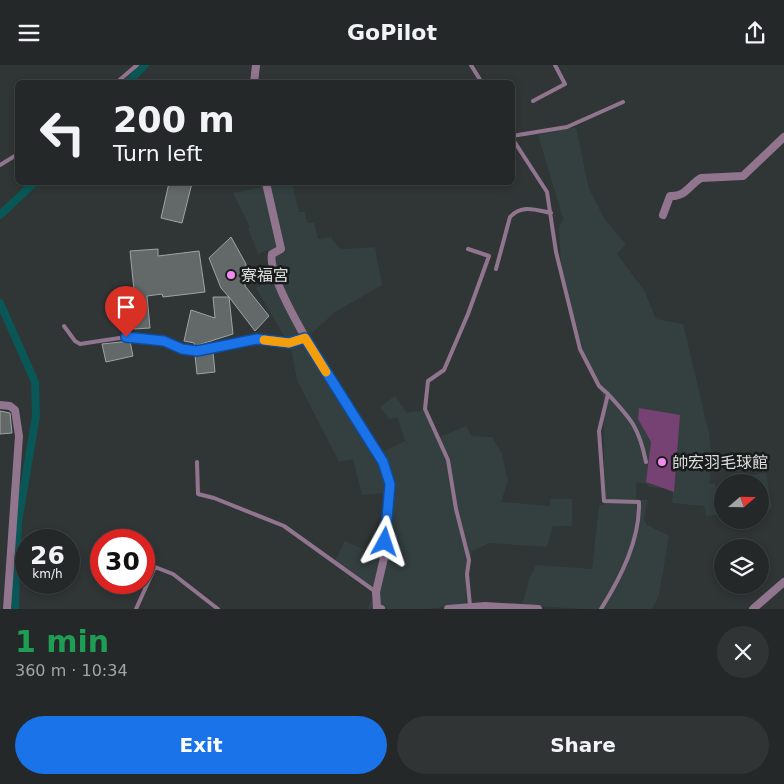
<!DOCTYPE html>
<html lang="en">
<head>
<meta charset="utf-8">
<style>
	body { margin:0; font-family:"DejaVu Sans","Noto Sans TC",sans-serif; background:#303434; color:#f1f3f6; height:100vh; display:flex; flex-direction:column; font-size:19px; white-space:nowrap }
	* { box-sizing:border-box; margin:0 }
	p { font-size:16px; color:#a3a6a8 }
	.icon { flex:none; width:28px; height:28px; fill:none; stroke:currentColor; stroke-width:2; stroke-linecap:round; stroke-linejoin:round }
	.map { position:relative; height:544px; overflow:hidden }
	.side { display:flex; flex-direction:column; background:#242828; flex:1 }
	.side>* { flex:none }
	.guide { position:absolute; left:15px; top:15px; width:500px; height:105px; border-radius:8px; box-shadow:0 2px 8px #0003,0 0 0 1px #414445; background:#242828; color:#f1f3f6; overflow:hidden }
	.needle { width:32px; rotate:70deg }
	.controls { position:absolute; left:714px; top:409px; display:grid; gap:10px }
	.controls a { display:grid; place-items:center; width:55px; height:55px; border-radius:50%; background:#242828; box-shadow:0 2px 8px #0003,0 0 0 1px #414445; font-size:25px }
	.speed { position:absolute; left:15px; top:464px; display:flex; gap:10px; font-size:25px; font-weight:700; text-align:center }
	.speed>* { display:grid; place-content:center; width:65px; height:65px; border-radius:50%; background:#242828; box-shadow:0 2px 8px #0003,0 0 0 1px #414445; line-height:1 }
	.speed small { font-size:12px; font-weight:400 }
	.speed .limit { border:8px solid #d22; background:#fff; color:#111 }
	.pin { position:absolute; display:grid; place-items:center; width:42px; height:42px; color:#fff; margin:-51px -21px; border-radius:50% 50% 50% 0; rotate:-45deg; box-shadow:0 0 5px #0007 }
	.pin .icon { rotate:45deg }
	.me { position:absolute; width:55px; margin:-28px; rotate:5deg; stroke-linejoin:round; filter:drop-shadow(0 0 4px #0008) }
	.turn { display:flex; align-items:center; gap:18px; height:105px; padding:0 15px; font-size:22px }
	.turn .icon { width:65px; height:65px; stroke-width:2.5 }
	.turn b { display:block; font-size:35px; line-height:42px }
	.round { display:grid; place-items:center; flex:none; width:52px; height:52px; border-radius:26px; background:#303434 }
	.overview { display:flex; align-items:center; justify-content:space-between; height:85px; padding:0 15px }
	h1 { font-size:30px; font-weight:800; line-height:38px; color:#1e9e55 }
	.cta { display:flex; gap:10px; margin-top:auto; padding:10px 15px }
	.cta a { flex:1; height:58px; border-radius:30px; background:#1a73e8; color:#fff; font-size:20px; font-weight:800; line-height:58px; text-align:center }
	.cta a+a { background:#303434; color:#f1f3f6 }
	header { display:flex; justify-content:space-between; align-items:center; height:65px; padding:0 15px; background:#242828; font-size:22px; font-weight:800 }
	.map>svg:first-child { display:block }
	.built { fill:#33403f }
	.green { fill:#764173 }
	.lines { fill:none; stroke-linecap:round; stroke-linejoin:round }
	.canal { stroke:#095756; stroke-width:8 }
	.building { fill:#636969; stroke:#9ea4a4 }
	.service { stroke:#91758e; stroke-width:4 }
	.minor { stroke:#91758e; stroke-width:8 }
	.route-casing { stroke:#114b97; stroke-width:12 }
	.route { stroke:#1a73e8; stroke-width:9 }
	.slow { stroke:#f59e0b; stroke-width:9 }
	.poi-dot { fill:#f589ee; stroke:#1a1c1c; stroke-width:2 }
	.labels { text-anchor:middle; stroke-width:5; stroke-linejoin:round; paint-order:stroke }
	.poi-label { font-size:16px; fill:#dadedd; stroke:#1a1c1c; text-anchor:start }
</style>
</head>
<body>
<header><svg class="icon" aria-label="menu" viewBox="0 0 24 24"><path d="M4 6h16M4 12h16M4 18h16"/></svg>GoPilot<svg class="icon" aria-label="share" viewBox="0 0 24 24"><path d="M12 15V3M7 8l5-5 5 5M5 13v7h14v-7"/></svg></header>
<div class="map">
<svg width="784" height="544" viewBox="0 0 784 544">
	<rect width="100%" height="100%" fill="#303535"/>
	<path class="built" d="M576 62 589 124 605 155 626 179 617 189 644 225 656 254 683 259 709 368 712 397 709 419 715 418 717 424 722 423V449L706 451 704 441 672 438 673 424 648 422 647 419 636 417V434L648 435 644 455 647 460 669 471 659 530 652 544H581L522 540 530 512 536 500 592 504 599 440H604V334L588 300 567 233 561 200 559 163 563 154 538 70Z
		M274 118H292L299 147H305L307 158H314L318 174 331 172 338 182 343 184 375 182 382 220 335 247 310 270 373 376 384 386 405 376 398 353 389 354 380 342 395 331 407 348 423 345 439 372 466 361 472 371 492 372 502 389 508 416 501 437 550 441V434H572V461H553L547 482 490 478 472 486 466 526V539L428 544H367L372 534V523L334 498 345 476 379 491 386 428 362 430 353 394 339 397 297 315 291 283 256 223 273 213 268 185 258 189 248 163 250 162 233 128 262 122Z
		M766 408 772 443 760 445V418L736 417 735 412Z"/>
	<path class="green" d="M639 343 680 350 674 427 646 417 651 377 638 354Z"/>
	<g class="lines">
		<path class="canal" d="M127 18 145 0
			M0 150 34 118
			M0 238 35 317 36 351 18 457 15 544"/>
	</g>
	<path class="building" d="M169 118H192L182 158 161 153Z
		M231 172 246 199 245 221 269 251 255 266 229 232 233 269 195 281 194 278 184 276 191 245 215 253 213 232H229L221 223 209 193Z
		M158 184V191L199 186 205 227 163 232 162 229 147 231 150 263 134 264 131 236 135 235 130 186Z
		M130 276 133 291 106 297 102 279Z
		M213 287 215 307 197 309 195 290Z
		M0 346 10 348 12 368 0 369Z"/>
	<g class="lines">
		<path class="service" d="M471 0 482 18
			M116 18 137 0
			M533 36 565 19 555 0
			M512 71 567 62 623 37
			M512 73 547 127 556 187 580 284 599 321 608 329 599 366 604 436 639 437C640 475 621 512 601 544
			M0 100 18 89
			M468 184 489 191 468 249 444 305 428 316 425 344 448 395 456 444 469 495 467 509 470 541
			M496 204 510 152C522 139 536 145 551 148
			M64 261 75 276 80 279 126 272 164 275 182 284 197 286 257 274 289 278 305 273
			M608 329C631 354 639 362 646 397
			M197 397 198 429 214 433 284 461 376 527
			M136 544 155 502 173 509 218 544"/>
		<path class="minor" d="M254 18 256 0
			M266 118 281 184 272 189C264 221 363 363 383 397L390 419 389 429 384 493 376 527 377 543 381 544
			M663 150 670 131C686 132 689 120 701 113L743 111 784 72
			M0 340 10 341 15 345 19 371 7 544
			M448 544 485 541 538 544
			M753 544 784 517"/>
	</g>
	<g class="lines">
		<defs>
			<path id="route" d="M126 272 164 276 182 284 197 286 257 274 289 278 305 273 383 397 390 419 385 477"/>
		</defs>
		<use href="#route" class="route-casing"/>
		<use href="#route" class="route"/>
		<path class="slow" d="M264 275 289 278 305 273 326 307"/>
	</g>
	<g class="poi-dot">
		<circle cx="231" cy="210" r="5"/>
		<circle cx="662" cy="397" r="5"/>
	</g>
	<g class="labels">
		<g class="poi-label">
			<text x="241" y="216">寮福宮</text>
			<text x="672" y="403">帥宏羽毛球館</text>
		</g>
	</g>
</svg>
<div class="controls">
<a><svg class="needle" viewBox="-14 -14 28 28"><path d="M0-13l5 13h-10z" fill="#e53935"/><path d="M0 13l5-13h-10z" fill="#a3a6a8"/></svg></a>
<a><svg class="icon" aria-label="layers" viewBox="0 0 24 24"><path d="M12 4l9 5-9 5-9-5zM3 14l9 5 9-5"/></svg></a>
</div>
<div class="speed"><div>26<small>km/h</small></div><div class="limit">30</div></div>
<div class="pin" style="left:126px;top:272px;background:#d93025"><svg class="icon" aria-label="arrive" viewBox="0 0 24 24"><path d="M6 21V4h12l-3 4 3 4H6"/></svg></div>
<svg class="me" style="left:385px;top:477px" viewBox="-20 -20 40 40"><path d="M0-17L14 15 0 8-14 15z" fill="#1a73e8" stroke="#fff" stroke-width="4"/></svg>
<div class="guide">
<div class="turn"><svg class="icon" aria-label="left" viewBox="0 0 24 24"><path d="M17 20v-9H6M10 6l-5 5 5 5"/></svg><div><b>200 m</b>Turn left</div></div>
</div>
</div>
<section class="side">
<div class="overview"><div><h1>1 min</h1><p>360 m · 10:34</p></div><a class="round"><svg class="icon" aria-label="close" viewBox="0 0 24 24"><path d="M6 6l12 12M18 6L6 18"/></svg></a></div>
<div class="cta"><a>Exit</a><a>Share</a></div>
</section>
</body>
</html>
